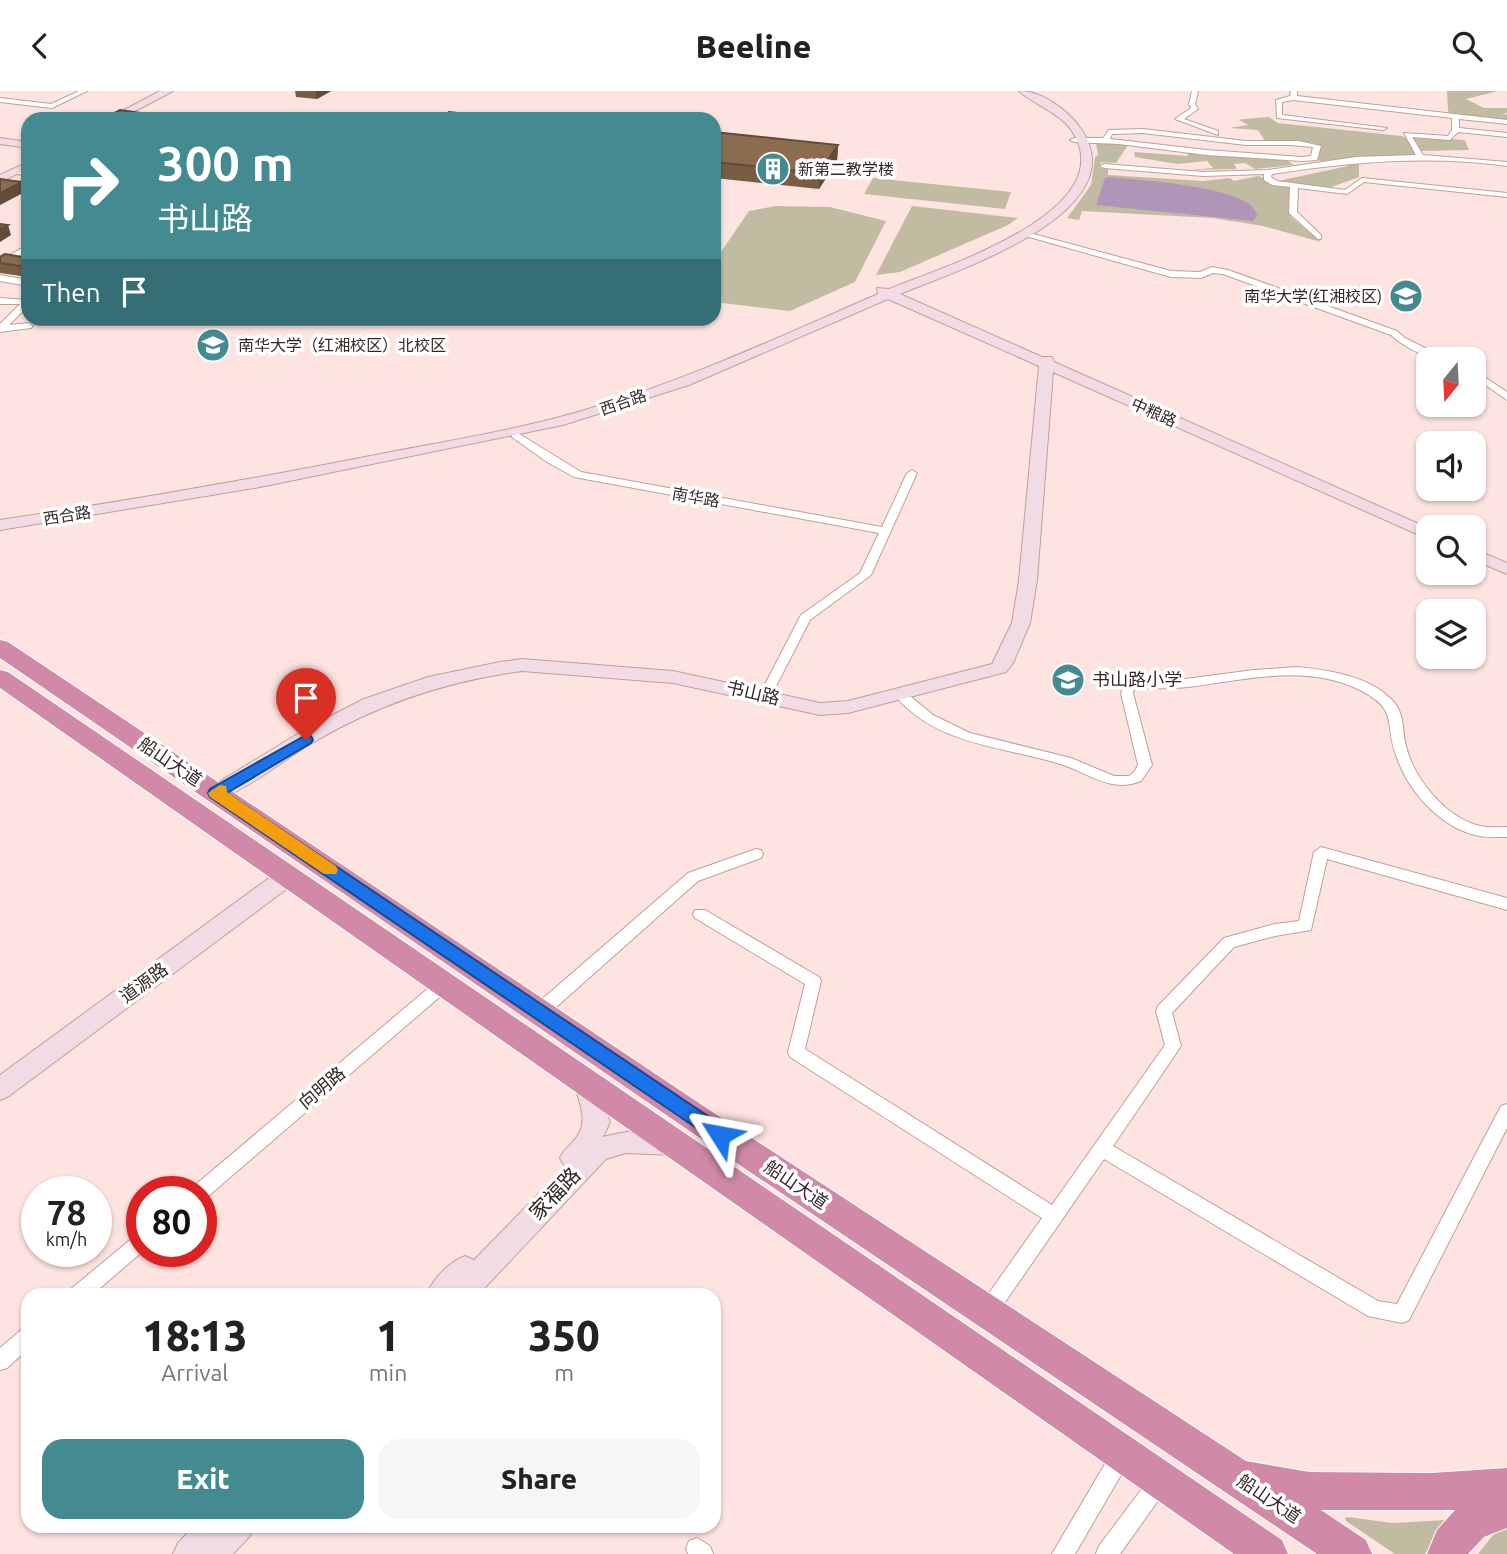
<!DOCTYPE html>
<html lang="en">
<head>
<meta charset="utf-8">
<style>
	body { margin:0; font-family:Ubuntu,"Noto Sans SC",sans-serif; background:#f6f6f6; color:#222; height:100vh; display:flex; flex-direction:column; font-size:26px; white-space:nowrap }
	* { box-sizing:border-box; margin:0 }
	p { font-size:23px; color:#767676 }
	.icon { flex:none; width:38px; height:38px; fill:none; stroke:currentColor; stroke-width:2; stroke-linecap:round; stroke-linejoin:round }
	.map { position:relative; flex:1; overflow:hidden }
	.drawer { position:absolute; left:21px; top:1197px; width:700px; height:245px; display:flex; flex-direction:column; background:#fff; border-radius:21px; box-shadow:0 2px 5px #0004 }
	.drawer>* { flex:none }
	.guide { position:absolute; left:21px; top:21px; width:700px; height:214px; border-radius:21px; box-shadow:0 2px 5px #0004; background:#438a91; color:#fff; overflow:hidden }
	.needle { width:46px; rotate:198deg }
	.fabs { position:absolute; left:1416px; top:256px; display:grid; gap:14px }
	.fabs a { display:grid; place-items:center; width:70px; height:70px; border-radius:14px; background:#fff; box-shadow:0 2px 5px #0004; font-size:35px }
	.speed { position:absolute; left:21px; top:1085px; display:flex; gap:14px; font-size:35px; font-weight:700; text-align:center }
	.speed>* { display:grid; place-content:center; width:91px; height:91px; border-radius:50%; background:#fff; box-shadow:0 2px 5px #0004; line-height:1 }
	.speed small { font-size:18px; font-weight:400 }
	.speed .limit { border:10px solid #d22; background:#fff; color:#111 }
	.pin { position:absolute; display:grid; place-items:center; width:60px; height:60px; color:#fff; margin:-72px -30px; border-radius:50% 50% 50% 0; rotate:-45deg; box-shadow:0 0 7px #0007 }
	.pin .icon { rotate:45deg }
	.me { position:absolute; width:77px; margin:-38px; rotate:304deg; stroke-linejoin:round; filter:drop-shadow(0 0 5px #0008) }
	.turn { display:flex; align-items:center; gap:24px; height:147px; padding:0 21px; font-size:32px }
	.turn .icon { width:91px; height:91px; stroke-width:2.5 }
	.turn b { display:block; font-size:49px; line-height:60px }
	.then { display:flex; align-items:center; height:66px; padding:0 21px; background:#0003; gap:14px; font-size:26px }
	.eta { display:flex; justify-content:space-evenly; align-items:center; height:119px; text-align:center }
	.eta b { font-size:42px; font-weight:800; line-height:49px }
	.cta { display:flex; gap:14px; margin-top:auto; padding:14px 21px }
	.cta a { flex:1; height:80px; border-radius:21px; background:#438a91; color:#fff; font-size:28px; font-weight:800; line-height:80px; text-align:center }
	.cta a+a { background:#f6f6f6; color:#222 }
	header { display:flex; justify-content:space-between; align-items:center; height:91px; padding:0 21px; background:#fff; font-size:32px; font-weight:800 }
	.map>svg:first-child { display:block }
	.green { fill:#c1bca1 }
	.water { fill:#b095b8 }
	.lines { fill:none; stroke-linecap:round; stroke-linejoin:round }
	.street-casing { stroke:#c39e98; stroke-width:2 }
	.secondary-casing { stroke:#c39e98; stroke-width:2 }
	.highway-casing { stroke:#fff; stroke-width:2 }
	.street { fill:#fff; fill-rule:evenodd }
	.secondary { fill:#f1dce5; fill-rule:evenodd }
	.highway { fill:#d08aa7; fill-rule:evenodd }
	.wall { fill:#785d44 }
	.shaded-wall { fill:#614c37 }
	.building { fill:#8b6c4f; stroke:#614c37; stroke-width:2 }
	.route { fill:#1a73e8; stroke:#114b97; stroke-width:2 }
	.slow { fill:#f59e0b }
	.labels { text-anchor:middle; stroke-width:7; stroke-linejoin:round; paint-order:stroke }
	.far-poi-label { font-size:16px; fill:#352725; stroke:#fff; text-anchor:start }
	.far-street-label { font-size:16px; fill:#352725; stroke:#fff }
	.poi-label { font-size:18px; fill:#352725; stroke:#fff; text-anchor:start }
	.street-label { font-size:18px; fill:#352725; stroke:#fff }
	.near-street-label { font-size:21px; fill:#352725; stroke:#fff }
</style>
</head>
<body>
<header><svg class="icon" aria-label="back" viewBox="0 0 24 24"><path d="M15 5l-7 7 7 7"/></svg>Beeline<svg class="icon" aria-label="search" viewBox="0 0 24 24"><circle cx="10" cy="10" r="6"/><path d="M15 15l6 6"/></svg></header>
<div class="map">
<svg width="1507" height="1463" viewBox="0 0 1507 1463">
	<rect width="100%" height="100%" fill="#fde4e0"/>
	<path class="green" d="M1447 0H1498L1466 8 1484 17H1507V22H1503L1507 24V30L1452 23 1448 20Z
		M1269 26 1278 32 1402 45 1409 49 1416 65 1320 70 1316 67 1319 56 1316 53 1293 50H1265L1258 39 1230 37 1248 34 1239 29 1243 28Z
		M1411 45 1465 49 1469 59 1419 60 1418 53Z
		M1100 51 1128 54 1116 72 1101 71 1099 77 1108 78V84L1203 90 1230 87 1234 90 1258 85 1289 96 1292 98 1291 126 1321 151 1263 135 1212 127 1082 120 1079 129 1067 127 1091 94 1095 66 1098 64 1096 53Z
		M1134 61 1188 65 1187 61 1285 68 1294 74 1255 78 1245 72 1234 73 1237 78 1187 79 1213 77 1207 70 1178 73 1135 66Z
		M1359 70V86L1326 98 1270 88V84L1278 90 1348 75 1341 71Z
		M873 87 1011 101 1005 118 864 103Z
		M776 115 830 116 886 130 855 191 790 220 714 211V171L749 120Z
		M912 115 1018 127 1008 134 900 181 876 184Z
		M1348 1426 1392 1432 1446 1429 1425 1463H1395L1346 1430 1345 1427Z
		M1507 1433V1463H1478L1500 1435Z"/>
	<path class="water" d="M1109 86C1135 89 1256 95 1257 125L1253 130 1096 114 1105 87Z"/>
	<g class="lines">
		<defs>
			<path id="street" d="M79 0H87L52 17 0 11V7L51 13Z
				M1192 0H1198L1195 13 1198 18 1184 28 1218 40V44L1175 28 1191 17 1189 13Z
				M1291 0H1297V5L1507 29V33L1459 28V37L1507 42V46L1458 41 1450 49 1412 46 1423 64 1507 71V75C1427 64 1352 71 1272 83L1271 86 1277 90 1345 99 1362 87 1507 102V106L1364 91 1347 103 1298 97 1297 121 1321 144V148H1318L1289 122 1290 96 1272 94 1264 89V83L1203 85 1104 77 1100 75 1104 73 1203 81 1269 79 1356 66 1416 64 1404 42 1448 45 1452 39V27L1293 9 1282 11V24L1387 37 1383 39 1277 27 1276 9 1290 5Z
				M1143 38 1246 50H1299L1321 55 1317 69 1302 70 1207 64 1119 53 1074 51 1070 49 1074 47H1103L1109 39ZM1143 42 1246 54H1290L1313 56 1311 65 1302 66 1207 59 1110 48 1112 43Z
				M12 78 28 81V85L12 82Z
				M1022 140 1171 180 1200 181 1212 176 1228 179 1397 240 1405 247 1447 268C1427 268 1405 257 1391 244L1223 183 1213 182 1201 187 1171 186 1022 144Z
				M28 154V160L0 176V169Z
				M0 184 28 189V195L0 190Z
				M0 207 28 209V215L9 234 28 232 33 235 31 237 0 241V233L20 213H0Z
				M1474 279 1507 301V309L1474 286Z
				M516 341 581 381 882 436 907 382 912 379 917 382 871 484 810 529 771 605 765 609 759 605 801 524 860 482 879 442 574 386 547 371 512 346V342Z
				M1297 576C1329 579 1369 585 1392 609 1405 622 1402 639 1406 655 1414 688 1446 727 1480 735 1489 737 1498 736 1507 736V746C1496 746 1486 747 1475 744 1439 735 1407 699 1396 664 1384 631 1399 619 1360 599 1305 572 1245 589 1188 596 1170 598 1152 597 1134 597L1133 602 1152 674 1141 690C1110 703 1088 681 1060 673 1002 655 934 654 894 603L896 600H904L933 624 970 642 1071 667 1114 685H1129L1134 681 1138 674 1121 602 1125 590 1185 588 1254 579Z
				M1321 756 1507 807V819L1327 768 1311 839 1275 845 1234 856 1172 922 1181 955 1113 1055 1378 1210 1397 1213 1501 1015 1507 1013V1037L1409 1229 1402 1232 1368 1225 1104 1068 994 1227 987 1230 980 1227 978 1221 980 1215 1042 1127 790 966 788 961 805 893 695 827 693 823 695 819H705L819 886 821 890 805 958 1052 1114 1165 954 1156 920 1158 915 1224 847 1275 833 1299 830 1314 761Z
				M756 758 761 759 763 763 761 767 698 790 545 926 539 927 533 926 531 921 533 916 688 782Z
				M444 887 450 889 452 893 450 897 206 1107 201 1108V1101H191L194 1095 438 889Z
				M142 1142 143 1160 92 1204H69L71 1198 136 1144Z
				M28 1237V1258L7 1277 0 1279V1257L21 1239Z
				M1122 1353 1129 1356 1132 1363 1129 1370 1075 1463H1052L1115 1356Z
				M1160 1380 1167 1383 1170 1390 1167 1397 1120 1463H1096L1099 1455 1153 1383Z
				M697 1447 710 1455 713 1463H688L686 1458 689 1450Z"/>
			<path id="secondary" d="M160 0H173L120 28H107Z
				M1019 0C1042 0 1068 19 1081 38 1139 122 952 181 900 203L1042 266H1052L1054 271 1428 437V448L1053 281 1037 489 1030 532 1013 572 1006 581 848 622 820 624 673 592 522 580C446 590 378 613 312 652 285 668 244 701 216 709L209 707 206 702 209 697 309 636 364 608 428 586 500 571 522 568 673 580 820 612 848 610 992 573 1012 532 1019 489 1039 275 888 208 689 294 563 334 260 396 0 439V429C133 409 265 386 396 360 464 347 532 336 598 315 694 286 786 243 878 203L877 197 889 198C937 178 1114 124 1076 47 1065 23 1037 16 1019 0Z
				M0 47 28 51V57L0 53Z
				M28 71V78L0 91V84Z
				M1474 458 1507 472V483L1474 469Z
				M288 777 296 779 299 785 296 791 9 1005 0 1009V984L280 779Z
				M587 984 596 987 610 1031 603 1046C628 1039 658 1036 683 1045L687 1053 683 1061 674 1064 626 1062 606 1068 478 1204H426C433 1188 449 1171 465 1165L474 1169 565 1076 560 1067C564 1057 573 1053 578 1044 588 1029 579 1011 575 994L578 987Z
				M194 1435H254L249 1446 233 1463H173L178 1452Z"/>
			<path id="highway" d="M0 549 8 551 732 1034 1246 1370 1310 1381 1431 1382 1507 1377V1437L1484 1446 1468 1463H1427L1437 1439 1455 1419H1321L1366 1449 1372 1463H1317L710 1054 0 567Z
				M0 579 8 581 1282 1449 1288 1463H1234L0 597Z"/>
		</defs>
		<use href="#street" class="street-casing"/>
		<use href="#secondary" class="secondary-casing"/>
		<use href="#highway" class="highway-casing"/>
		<use href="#street" class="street"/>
		<use href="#secondary" class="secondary"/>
		<use href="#highway" class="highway"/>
	</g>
	<path class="wall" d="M295 0H331L317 8 296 6Z
		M714 41 838 54 837 70 819 98 714 87Z
		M0 166 28 167V186L0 182Z"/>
	<path class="shaded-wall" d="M316 0H331L317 8Z
		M838 54 837 70 819 98V82Z
		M22 91 25 101 0 114V102Z
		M8 134 11 144 0 151V138Z"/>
	<path class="building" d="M120 19 162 25 156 28H103Z
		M449 21 473 24 467 28H439Z
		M714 41 838 54 819 82 714 71Z
		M0 88 22 91 0 102Z
		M0 133 8 134 0 138Z
		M5 163 28 167V179L25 176 0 172V166Z"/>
	<path class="route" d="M306 644 311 645 313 649 311 652 227 702 727 1038 730 1044 727 1049 720 1052 714 1049 210 706 208 702 210 698Z"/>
	<path class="slow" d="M220 694 226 695 227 701 336 775 338 779 336 783H324L210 706 208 702Z"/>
	<defs>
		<symbol id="building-disc" viewBox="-11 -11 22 22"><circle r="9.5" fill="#438a91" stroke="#fff"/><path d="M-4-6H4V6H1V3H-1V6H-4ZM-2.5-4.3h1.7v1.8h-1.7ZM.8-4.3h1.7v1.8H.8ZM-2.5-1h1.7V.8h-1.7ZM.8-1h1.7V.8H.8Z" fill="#fff"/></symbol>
		<symbol id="university-disc" viewBox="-11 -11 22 22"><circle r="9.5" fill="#438a91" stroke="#fff"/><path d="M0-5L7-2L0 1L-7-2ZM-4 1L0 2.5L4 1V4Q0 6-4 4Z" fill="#fff"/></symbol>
		<symbol id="school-disc" viewBox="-11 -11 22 22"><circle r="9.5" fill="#438a91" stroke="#fff"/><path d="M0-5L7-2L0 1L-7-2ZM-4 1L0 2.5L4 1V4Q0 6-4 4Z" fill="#fff"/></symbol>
	</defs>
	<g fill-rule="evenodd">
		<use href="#building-disc" x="754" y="59" width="38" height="38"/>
		<use href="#university-disc" x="1387" y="186" width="38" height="38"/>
		<use href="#university-disc" x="194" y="235" width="38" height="38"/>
		<use href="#school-disc" x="1049" y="570" width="38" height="38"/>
	</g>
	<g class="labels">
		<g class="far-poi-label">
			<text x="798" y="84">新第二教学楼</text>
			<text x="1382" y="211" text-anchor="end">南华大学(红湘校区)</text>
			<text x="238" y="260">南华大学（红湘校区）北校区</text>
		</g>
		<g class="far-street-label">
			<text transform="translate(623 311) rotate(-19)" y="6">西合路</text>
			<text transform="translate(1154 321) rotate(24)" y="6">中粮路</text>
			<text transform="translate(696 406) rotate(10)" y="6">南华路</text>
			<text transform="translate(67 424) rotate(-9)" y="6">西合路</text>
		</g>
		<g class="poi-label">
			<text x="1092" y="595">书山路小学</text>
		</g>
		<g class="street-label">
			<text transform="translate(753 602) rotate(13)" y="6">书山路</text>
			<text transform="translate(170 671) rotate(34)" y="6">船山大道</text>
			<text transform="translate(144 892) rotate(-36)" y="6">道源路</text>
			<text transform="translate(322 997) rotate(-40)" y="6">向明路</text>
			<text transform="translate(796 1094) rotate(34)" y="6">船山大道</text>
			<text transform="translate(1269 1408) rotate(34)" y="6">船山大道</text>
		</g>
		<g class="near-street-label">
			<text transform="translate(555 1103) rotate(-46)" y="7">家福路</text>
		</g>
	</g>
</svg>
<div class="fabs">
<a><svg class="needle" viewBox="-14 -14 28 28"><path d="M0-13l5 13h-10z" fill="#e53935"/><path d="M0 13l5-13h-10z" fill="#767676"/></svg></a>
<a><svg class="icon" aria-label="sound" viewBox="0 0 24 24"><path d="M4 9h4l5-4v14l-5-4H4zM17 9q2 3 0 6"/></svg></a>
<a><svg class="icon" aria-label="search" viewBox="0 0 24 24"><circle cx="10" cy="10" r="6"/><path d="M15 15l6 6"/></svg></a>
<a><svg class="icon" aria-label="layers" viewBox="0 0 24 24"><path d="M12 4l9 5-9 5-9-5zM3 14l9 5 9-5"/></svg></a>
</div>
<div class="speed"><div>78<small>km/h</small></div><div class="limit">80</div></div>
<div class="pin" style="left:306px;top:649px;background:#d93025"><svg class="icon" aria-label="arrive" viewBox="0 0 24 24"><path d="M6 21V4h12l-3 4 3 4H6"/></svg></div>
<svg class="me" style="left:720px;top:1044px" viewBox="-20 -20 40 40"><path d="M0-17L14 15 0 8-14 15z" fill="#1a73e8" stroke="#fff" stroke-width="4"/></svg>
<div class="guide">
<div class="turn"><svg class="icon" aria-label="right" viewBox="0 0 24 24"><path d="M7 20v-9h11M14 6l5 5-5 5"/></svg><div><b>300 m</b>书山路</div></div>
<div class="then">Then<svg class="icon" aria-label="arrive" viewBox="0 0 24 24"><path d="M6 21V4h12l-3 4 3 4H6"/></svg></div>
</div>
<section class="drawer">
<div class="eta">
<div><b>18:13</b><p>Arrival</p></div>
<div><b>1</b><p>min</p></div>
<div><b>350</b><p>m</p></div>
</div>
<div class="cta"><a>Exit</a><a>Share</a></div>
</section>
</div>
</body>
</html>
